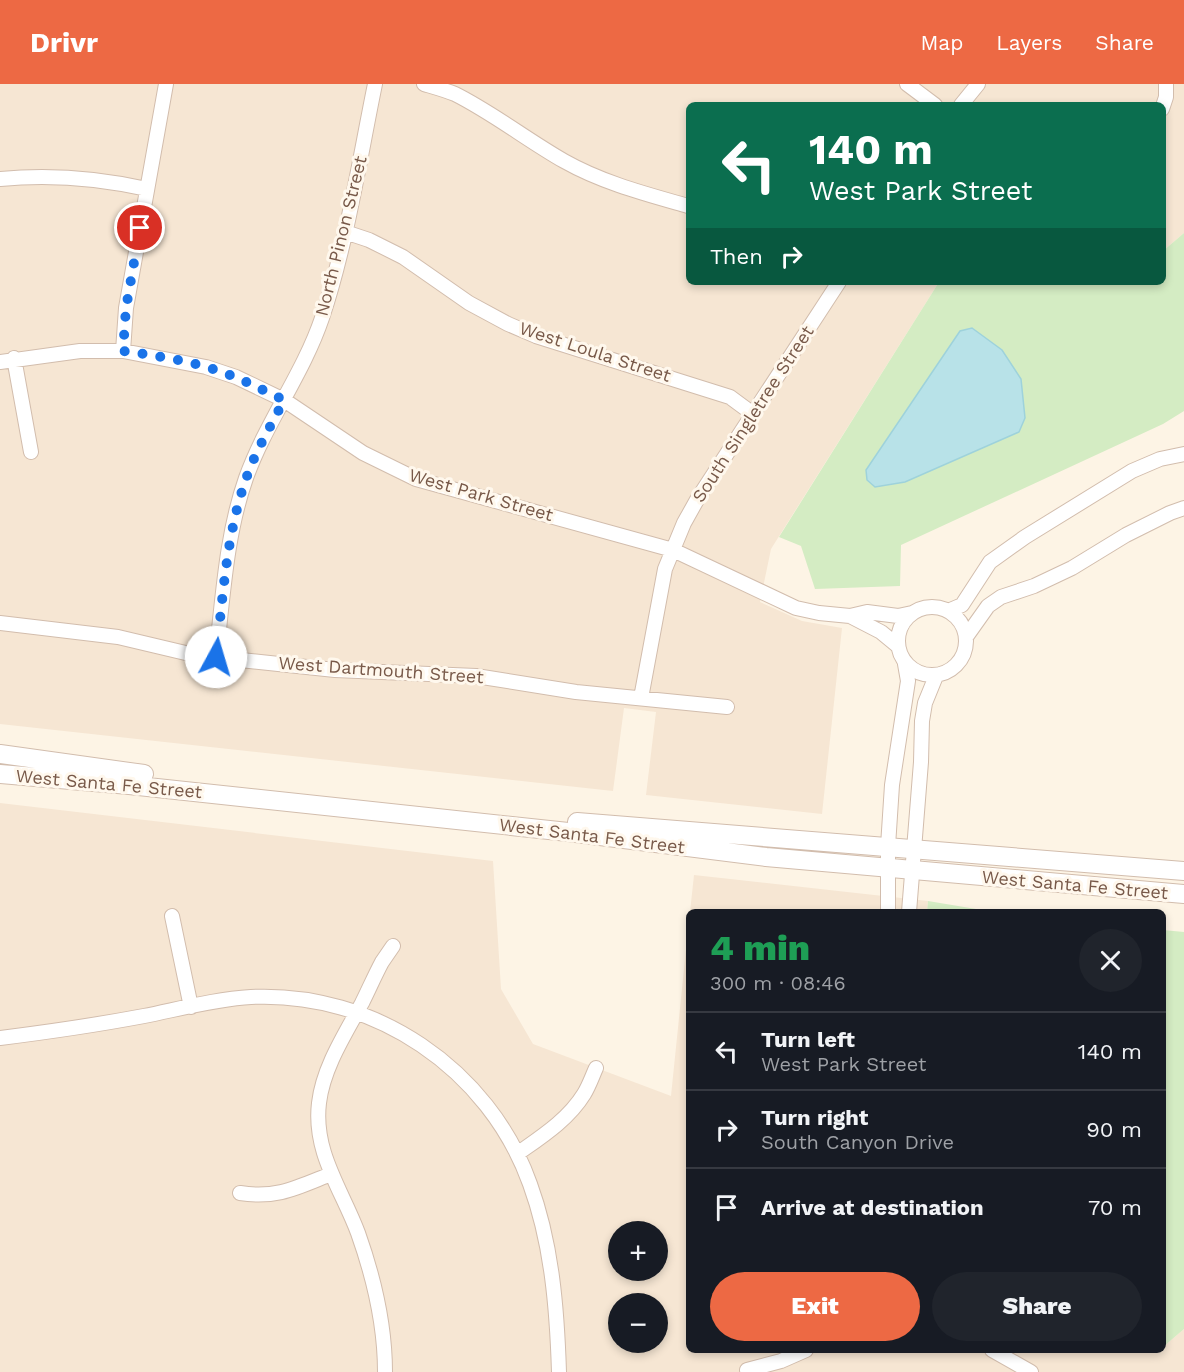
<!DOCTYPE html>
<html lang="en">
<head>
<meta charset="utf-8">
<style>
	body { margin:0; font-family:"Work Sans",sans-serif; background:#20242c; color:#f1f3f6; height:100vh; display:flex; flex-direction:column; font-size:22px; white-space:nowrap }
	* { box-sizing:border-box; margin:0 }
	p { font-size:20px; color:#9ea1a6 }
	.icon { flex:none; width:33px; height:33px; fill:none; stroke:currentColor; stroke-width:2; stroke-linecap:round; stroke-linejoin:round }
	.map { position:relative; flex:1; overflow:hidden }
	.panel { position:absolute; left:686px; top:825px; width:480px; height:444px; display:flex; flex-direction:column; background:#171b24; border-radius:9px; box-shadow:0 3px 9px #0003 }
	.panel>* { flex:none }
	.banner { position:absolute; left:686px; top:18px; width:480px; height:183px; border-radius:9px; box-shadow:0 3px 9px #0003; background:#0b6e4f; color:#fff; overflow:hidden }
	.buttons { position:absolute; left:608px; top:1137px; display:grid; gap:12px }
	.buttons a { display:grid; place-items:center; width:60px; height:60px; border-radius:50%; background:#171b24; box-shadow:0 3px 9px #0003; font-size:30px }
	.pin { position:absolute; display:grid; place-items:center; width:51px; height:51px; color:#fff; margin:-26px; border:3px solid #fff; border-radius:50%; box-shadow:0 2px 6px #0007 }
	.me { position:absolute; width:66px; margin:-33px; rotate:6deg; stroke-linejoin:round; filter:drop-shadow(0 0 4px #0008) }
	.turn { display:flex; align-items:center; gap:21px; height:126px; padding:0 24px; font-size:27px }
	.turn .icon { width:78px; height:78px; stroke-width:2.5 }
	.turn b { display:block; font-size:42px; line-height:51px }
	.then { display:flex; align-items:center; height:57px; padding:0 24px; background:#0003; gap:12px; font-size:22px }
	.round { display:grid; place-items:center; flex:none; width:63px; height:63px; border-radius:32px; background:#20242c }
	.head { display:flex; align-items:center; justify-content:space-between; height:102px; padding:0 24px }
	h1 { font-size:36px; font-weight:800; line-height:45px; color:#1e9e55 }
	.button { display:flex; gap:12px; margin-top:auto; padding:12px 24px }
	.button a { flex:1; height:69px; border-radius:36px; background:#ed6944; color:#fff; font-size:24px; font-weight:800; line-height:69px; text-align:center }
	.button a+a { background:#20242c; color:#f1f3f6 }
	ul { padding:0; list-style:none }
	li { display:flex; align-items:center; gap:18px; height:78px; padding:0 24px; border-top:2px solid #363941 }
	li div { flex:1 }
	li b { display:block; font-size:22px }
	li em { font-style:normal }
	header { display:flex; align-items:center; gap:36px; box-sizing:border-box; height:84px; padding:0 30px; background:#ed6944; color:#fff }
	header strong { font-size:28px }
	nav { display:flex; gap:33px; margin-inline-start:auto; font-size:21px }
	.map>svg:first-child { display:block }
	.residential { fill:#f6e6d3; fill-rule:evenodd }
	.green { fill:#d4ecc3; fill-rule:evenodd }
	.water { fill:#b8e2e8; stroke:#9ed2db; stroke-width:1.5 }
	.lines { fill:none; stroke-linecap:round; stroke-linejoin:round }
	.minor-casing { stroke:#d2bdad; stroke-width:16 }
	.tertiary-casing { stroke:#d2bdad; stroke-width:20 }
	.minor { stroke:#fff; stroke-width:14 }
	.tertiary { stroke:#fff; stroke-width:18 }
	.route { stroke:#1a73e8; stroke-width:10; stroke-dasharray:0 18 }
	.labels { text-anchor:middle; stroke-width:6; stroke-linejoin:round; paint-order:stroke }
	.street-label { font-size:18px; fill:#785949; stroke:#fff8ed }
</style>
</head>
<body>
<header>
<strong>Drivr</strong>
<nav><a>Map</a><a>Layers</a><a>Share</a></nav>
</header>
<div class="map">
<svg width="1184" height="1288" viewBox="0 0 1184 1288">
	<rect width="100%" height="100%" fill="#fdf4e5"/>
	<path class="residential" d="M0 0H1184V149L1163 167 1162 21H688V198H939L771 465 760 518 802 537 842 544 822 730 646 711 656 628 624 624 613 707 0 640Z
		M0 719 493 777 501 905 533 960 671 1012 688 846V1266H1162L1163 1263 1184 1245V1288H0ZM618 1148H657V1186H618ZM618 1220H657V1258H618Z
		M694 791 928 817 927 828H690Z"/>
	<path class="green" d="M1184 149V327L1163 340 901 461 900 502 815 505 801 462 779 453 939 198H1162L1163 167ZM960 247 867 396 866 386Z
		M928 817 994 828H927Z
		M1163 846 1184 848V1245L1163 1263Z"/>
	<path class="water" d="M972 244 1002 266 1021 295 1025 334 1019 348 905 398 875 403 867 396 866 386 960 247Z"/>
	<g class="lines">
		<defs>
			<path id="minor" d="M424 0C434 3 445 6 455 10 493 29 527 56 564 77 603 99 646 110 688 122
				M907 0 935 21
				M961 21 978 0
				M1162 25 1166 13V0
				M0 95C50 90 98 94 147 105
				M345 148 369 156 403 173 469 219 508 240 536 252 730 313 753 330
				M123 267 126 224 166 0
				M14 274 31 368
				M0 278 80 267H123L206 283 236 293 284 316 363 369 416 395 673 466 796 524 819 529 850 532 867 528 898 532 912 529
				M898 557a34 34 0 1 1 68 0a34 34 0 1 1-68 0Z
				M948 527 962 521 990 478 1025 453 1132 387 1160 375 1184 370
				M850 532 881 548 898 562
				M0 539 118 553 194 571 335 586 476 592 576 608 727 623
				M966 553 988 522 1001 513 1034 502 1072 484 1126 451 1170 429 1184 424
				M216 573C223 513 226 451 246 394 266 338 303 290 322 234 347 159 359 78 375 0
				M641 614 665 485 684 439 698 414 839 198
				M888 828V762L892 701 908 597 905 580
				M909 828 921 678 922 637 925 619 936 592
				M172 832 191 923
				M0 954C48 948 96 941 144 932 179 925 216 915 251 913 374 907 489 985 530 1100 552 1160 557 1225 559 1288
				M517 1070C541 1053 568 1036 584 1010 589 1002 592 993 596 984
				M240 1109C277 1115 298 1103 331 1090
				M992 1266 1031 1288
				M747 1286 781 1277 806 1266
				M385 1288C385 1240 374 1194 358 1149 342 1106 313 1068 319 1019 323 984 345 950 362 919 369 905 375 891 382 878L393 862"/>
			<path id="tertiary" d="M0 670 144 690
				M0 690 129 701 568 748 766 773 1184 810
				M577 738 1184 787"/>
		</defs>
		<use href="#minor" class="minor-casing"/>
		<use href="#tertiary" class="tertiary-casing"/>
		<use href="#minor" class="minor"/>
		<use href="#tertiary" class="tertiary"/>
	</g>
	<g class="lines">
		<path class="route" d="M140 144 126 224 123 267C151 271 179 275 206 283 233 290 258 304 284 316 271 342 255 368 246 395 226 452 223 513 216 573"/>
	</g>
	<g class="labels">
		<g class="street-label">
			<text transform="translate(341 152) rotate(-76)" y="6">North Pinon Street</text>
			<text transform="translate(595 268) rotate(18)" y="6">West Loula Street</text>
			<text transform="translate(753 330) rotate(-57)" y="6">South Singletree Street</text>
			<text transform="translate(481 411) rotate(16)" y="6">West Park Street</text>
			<text transform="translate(381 586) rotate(4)" y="6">West Dartmouth Street</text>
			<text transform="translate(109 700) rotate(5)" y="6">West Santa Fe Street</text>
			<text transform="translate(592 752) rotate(7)" y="6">West Santa Fe Street</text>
			<text transform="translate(1075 801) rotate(5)" y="6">West Santa Fe Street</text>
		</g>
	</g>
</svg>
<div class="buttons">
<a>+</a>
<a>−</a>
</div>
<div class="pin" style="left:140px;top:144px;background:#d93025"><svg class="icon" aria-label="arrive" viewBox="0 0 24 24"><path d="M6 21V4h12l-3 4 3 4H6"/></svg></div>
<svg class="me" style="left:216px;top:573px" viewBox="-20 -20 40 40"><circle r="19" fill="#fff"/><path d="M0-13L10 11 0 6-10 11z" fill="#1a73e8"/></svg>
<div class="banner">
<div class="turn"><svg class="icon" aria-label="left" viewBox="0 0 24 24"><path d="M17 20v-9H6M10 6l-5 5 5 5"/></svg><div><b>140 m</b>West Park Street</div></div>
<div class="then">Then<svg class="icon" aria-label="right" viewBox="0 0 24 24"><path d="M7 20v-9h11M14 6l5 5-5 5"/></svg></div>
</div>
<section class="panel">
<div class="head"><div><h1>4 min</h1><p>300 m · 08:46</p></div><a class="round"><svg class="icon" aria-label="close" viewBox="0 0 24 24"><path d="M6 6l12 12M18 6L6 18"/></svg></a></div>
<ul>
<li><svg class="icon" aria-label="left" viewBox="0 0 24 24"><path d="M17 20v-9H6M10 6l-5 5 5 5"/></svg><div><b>Turn left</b><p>West Park Street</p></div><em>140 m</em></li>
<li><svg class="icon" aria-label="right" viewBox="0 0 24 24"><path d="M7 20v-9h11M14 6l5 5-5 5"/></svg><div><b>Turn right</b><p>South Canyon Drive</p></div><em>90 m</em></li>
<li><svg class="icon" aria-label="arrive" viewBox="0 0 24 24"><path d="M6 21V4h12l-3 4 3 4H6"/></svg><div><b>Arrive at destination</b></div><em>70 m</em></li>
</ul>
<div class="button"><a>Exit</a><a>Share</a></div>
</section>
</div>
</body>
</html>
